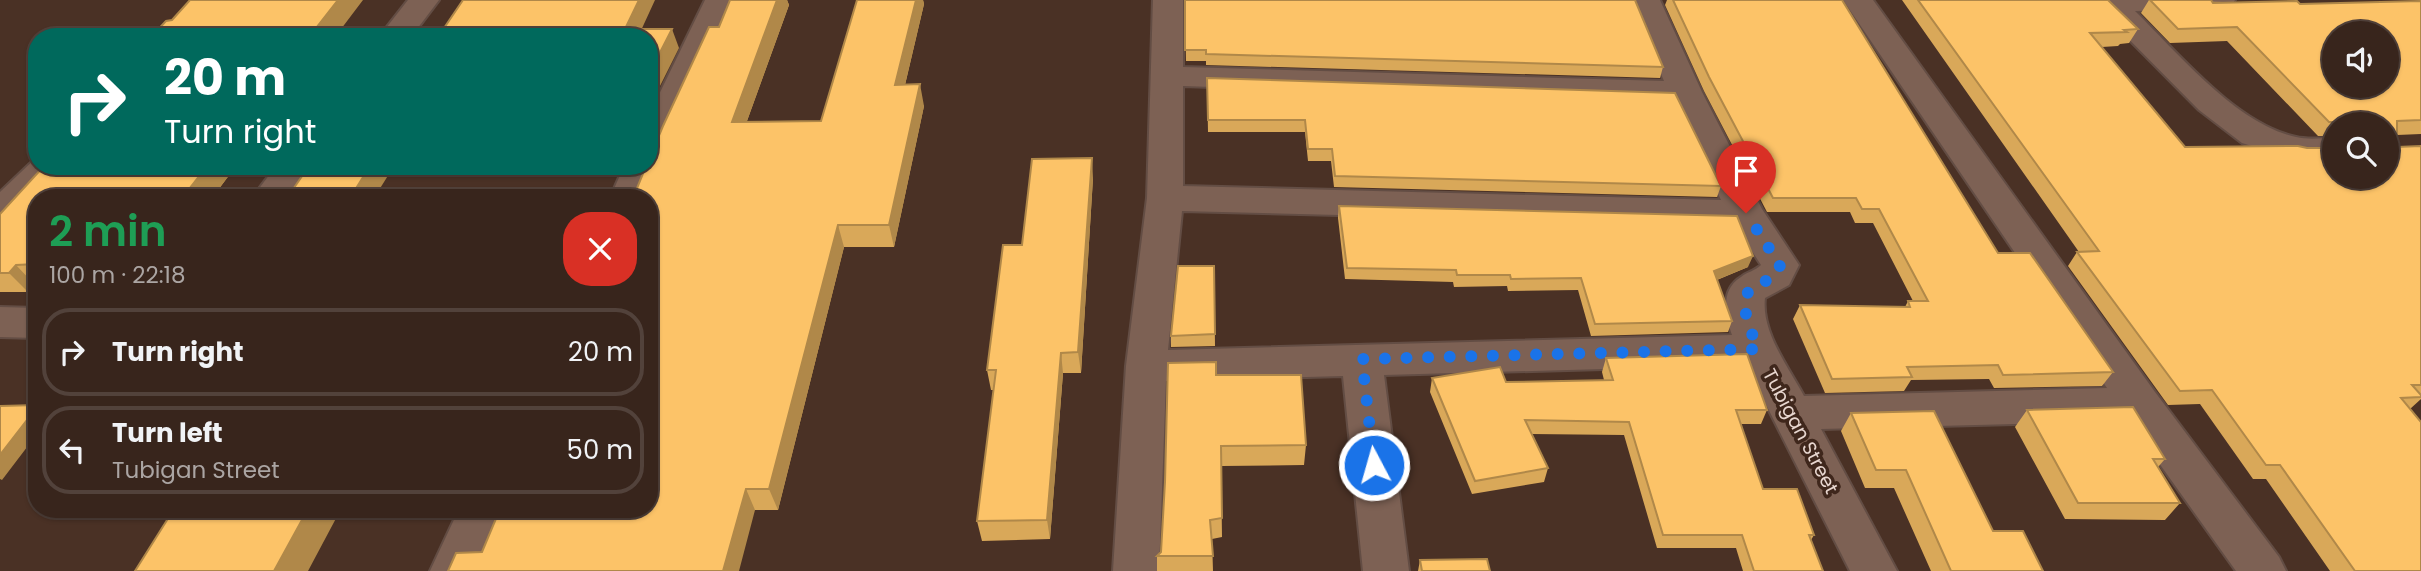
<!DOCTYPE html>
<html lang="en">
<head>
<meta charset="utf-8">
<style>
	body { margin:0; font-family:Poppins,sans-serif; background:#3f2d25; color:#f1f3f6; height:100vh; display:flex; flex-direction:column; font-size:26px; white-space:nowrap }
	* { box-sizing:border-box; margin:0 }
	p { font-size:23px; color:#aba5a3 }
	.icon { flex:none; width:38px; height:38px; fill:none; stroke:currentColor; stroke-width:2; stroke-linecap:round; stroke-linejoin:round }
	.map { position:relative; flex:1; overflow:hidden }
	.details { position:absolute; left:28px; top:189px; width:630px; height:329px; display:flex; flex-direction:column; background:#38251c; border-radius:28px; box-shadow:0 2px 5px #0004,0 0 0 2px #52423b }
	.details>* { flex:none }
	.banner { position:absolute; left:28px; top:28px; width:630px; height:147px; border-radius:28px; box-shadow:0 2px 5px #0004,0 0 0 2px #52423b; background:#00695c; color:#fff; overflow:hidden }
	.controls { position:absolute; left:2322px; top:21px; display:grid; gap:14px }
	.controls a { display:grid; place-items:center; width:77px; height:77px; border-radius:50%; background:#38251c; box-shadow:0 2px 5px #0004,0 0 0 2px #52423b; font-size:35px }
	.pin { position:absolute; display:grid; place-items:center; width:60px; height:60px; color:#fff; margin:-72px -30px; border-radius:50% 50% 50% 0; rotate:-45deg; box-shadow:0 0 7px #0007 }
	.pin .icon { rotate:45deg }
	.me { position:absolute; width:77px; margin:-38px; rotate:354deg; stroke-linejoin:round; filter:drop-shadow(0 0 5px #0008) }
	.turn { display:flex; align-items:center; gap:24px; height:147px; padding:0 21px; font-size:32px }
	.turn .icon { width:91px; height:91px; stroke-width:2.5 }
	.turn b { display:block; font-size:49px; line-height:60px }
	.round { display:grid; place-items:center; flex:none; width:74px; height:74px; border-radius:28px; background:#3f2d25 }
	.overview { display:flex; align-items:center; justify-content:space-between; height:119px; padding:0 21px }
	h1 { font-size:42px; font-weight:600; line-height:52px; color:#1e9e55 }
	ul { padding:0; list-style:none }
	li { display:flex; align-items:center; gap:21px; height:88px; margin:0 14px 10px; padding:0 7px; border:4px solid #52423b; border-radius:28px }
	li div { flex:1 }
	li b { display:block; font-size:26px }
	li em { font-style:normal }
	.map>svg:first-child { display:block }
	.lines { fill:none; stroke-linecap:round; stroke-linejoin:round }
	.street-casing { stroke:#634d44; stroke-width:4 }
	.street { fill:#7d6154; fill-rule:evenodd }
	.wall { fill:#d9a859 }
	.shaded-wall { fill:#b08849 }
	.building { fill:#fcc368; stroke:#b08849; stroke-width:2; fill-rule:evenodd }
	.route { stroke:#1a73e8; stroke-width:12; stroke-dasharray:0 21.6 }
	.labels { text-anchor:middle; stroke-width:7; stroke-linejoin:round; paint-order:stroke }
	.street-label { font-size:19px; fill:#e8d7d0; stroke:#3f271c }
</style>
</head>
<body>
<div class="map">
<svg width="2421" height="571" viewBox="0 0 2421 571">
	<rect width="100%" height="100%" fill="#4a3125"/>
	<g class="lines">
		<defs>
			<path id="street" d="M408 0H439L411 37H379Z
				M705 0H735L666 151 661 159 656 160 660 166 646 198H610L624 166H649V115Z
				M1153 0H1183V67L1664 81 1630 0H1660L1702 92 1762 209 1799 265 1789 285 1765 298C1761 332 1789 368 1804 396L2107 388 1843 0H1873L2155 392 2279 557 2286 571H2236L2129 421 1821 429 1897 571H1850L1746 365 1384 375 1409 571H1363L1343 376 1166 381 1159 571H1113L1126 366 1147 198ZM1183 86 1673 102 1721 200 1183 186ZM1182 211 1735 225 1761 265C1755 271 1747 272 1741 277 1720 290 1725 315 1732 335L1168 350Z
				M2090 0H2235L2231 6 2220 9 2135 11C2178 53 2236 124 2296 137 2308 140 2322 138 2334 138V160H2296L2242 143 2199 110Z
				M37 157V166H62L13 223 0 226V192Z
				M276 166H312L289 198H252Z
				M0 307 37 308V338L0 337Z
				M459 509H504L476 571H430Z"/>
		</defs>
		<use href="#street" class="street-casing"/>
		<use href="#street" class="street"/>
	</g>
	<path class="wall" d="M730 0H787L789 5 747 121H821L857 0H923L924 4 905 85 924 106 894 247H844L778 510H755L482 552 719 27Z
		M1185 0 1663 67 1660 78 1206 65V61H1186Z
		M1667 0H1673L1998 253 2113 372 2102 386 1994 388 1989 379 1911 380 1904 391 1825 393 1793 319 1800 305 1905 307 1908 301H1913L1873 223H1855L1850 212H1767L1704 91 1665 5Z
		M1902 0H2108L2138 29 2129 43 2120 44 2118 46 2102 47 2185 147 2334 177 2387 124H2334V136H2318L2227 41 2170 43 2141 13 2149 0 2300 4 2421 1V134L2397 135V147L2421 146V399L2410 409 2421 571H2330L2266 479H2253L2200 404 2168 405 2068 266 2077 252H2079Z
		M1207 78 1721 186 1717 197 1334 187 1331 161H1308L1305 132H1208Z
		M44 166H236L212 198H37V284H34L28 292H0V214Z
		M1093 178 1081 373H1063L1050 539 982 541 977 521 994 390H991L987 370 1022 245Z
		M1339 206 1748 267 1717 280 1732 321 1728 332 1591 336 1578 290 1508 291 1507 286 1454 287 1453 282 1345 279 1338 218Z
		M1214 266 1215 346 1171 347V336Z
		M1606 358 1767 410 1761 424H1740L1763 489 1814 535 1811 540 1823 571H1743L1736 548H1657L1624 435 1531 434 1548 468 1544 482 1472 494 1430 392 1432 378 1506 382 1604 380 1602 372Z
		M1216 375 1306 445 1304 465 1221 466 1222 537 1212 539 1213 571H1157V556L1161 552Z
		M2027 410 2165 459 2158 467 2180 503 2165 520 2065 519 2015 427Z
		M1851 413 1993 531 2043 571H1931L1894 488H1865L1841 431Z
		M1420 560 1490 571H1418Z"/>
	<path class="shaded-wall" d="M338 0H363L335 37H309Z
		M639 0H655L638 37 625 29Z
		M777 0H787L789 5 739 143 732 122Z
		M916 0H923L924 4 900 106 895 85Z
		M672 29 679 48 649 108V74Z
		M920 84 924 106 894 247 889 225Z
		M1092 158 1093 178 1081 373 1078 352Z
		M207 166H236L212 198H182Z
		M370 166H394L374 198H350Z
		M838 225 844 247 778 510 769 489Z
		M1753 256 1748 267 1709 283 1714 271Z
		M16 265 34 284 28 292 9 273Z
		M1061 353 1063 373 1050 539 1047 520Z
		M37 407V434L2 480 0 479V455Z
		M746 489 755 510 739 571H723Z
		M308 509H341L308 571H274Z"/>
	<path class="building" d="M190 0H338L309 37H151L166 21 172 20Z
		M463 0H639L625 29H672L649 74V37H438Z
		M730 0H777L732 122 821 121 857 0H916L895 85 920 84 889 225H838L769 489H746L723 571H448L456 553 482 552 500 509H649V198H633L646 166H649V159L663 126 709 27H719Z
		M1185 0H1635L1663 67 1206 54V50H1185Z
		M1673 0H1842L1998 253H2030L2113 372 2003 375 1998 365 1907 367 1912 377 1832 379 1800 305 1910 307 1908 301H1928L1879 209H1862L1856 198H1773L1709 77Z
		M1918 0H2108L2138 29 2124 30 2127 32 2090 33 2185 147 2298 146 2307 148H2334V177H2387V124H2347V122H2329L2237 27 2178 29 2150 0H2211L2213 3 2297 1 2300 4 2421 1V120L2397 121V147L2421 146V385H2412L2421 395V397L2401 398 2421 422V571H2355L2280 465H2266L2212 390 2180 391 2077 252 2099 251ZM2334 33H2387V86H2334Z
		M1207 78 1675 93 1721 186 1335 176 1332 149H1308L1305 120H1208Z
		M1092 158 1078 352 1061 353 1047 520 977 521 996 370H987L1003 245H1022L1032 159Z
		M44 166H207L182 198H37V264L16 265 9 273H0V214Z
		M309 166H370L350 198H287Z
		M1339 206 1737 216 1753 256 1714 271 1732 321 1595 324 1581 278 1511 279 1510 275H1457L1456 270 1347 268Z
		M1178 266H1214L1215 334 1171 336Z
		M1747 354 1767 410H1736L1763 489H1797L1814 535H1809L1823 571H1754L1742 535H1663L1629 422 1525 420 1548 468 1475 481 1432 378 1500 367 1506 382 1613 380 1606 358Z
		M1216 362V375H1301L1306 445 1221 446 1222 518 1210 520 1213 556H1157L1161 552 1165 482 1168 363Z
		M37 405V407L0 455V406Z
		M2133 407 2165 459H2153L2180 503H2078L2027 410Z
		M1934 411 1993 531H2023L2043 571H1951L1906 470H1876L1851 413Z
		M174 509H308L274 571H135Z
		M1487 559 1490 571H1422L1420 560Z"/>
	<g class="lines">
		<path class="route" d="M1374 465 1362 359 1758 349C1753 335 1736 302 1751 289 1763 279 1775 283 1780 265L1746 213"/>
	</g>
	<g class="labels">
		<g class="street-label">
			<text transform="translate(1801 431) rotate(62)" y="7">Tubigan Street</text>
		</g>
	</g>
</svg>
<div class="controls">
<a><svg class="icon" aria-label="sound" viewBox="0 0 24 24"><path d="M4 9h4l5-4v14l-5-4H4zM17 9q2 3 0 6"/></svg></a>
<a><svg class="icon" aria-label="search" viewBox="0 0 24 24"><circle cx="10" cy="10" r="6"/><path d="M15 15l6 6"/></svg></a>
</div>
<div class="pin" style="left:1746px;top:213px;background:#d93025"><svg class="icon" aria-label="arrive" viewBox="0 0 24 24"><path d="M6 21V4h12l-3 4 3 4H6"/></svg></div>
<svg class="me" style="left:1374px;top:465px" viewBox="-20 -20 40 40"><circle r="17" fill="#1a73e8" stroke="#fff" stroke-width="3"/><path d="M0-11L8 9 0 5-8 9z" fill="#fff"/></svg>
<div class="banner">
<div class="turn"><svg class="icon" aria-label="right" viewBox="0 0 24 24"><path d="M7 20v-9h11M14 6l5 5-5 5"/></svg><div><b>20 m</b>Turn right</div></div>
</div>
<section class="details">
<div class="overview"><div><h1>2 min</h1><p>100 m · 22:18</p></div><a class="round" style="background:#d93025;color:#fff"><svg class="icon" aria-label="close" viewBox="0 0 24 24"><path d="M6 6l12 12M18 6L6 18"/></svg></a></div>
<ul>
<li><svg class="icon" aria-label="right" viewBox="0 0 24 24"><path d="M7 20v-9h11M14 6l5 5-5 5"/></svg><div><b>Turn right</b></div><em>20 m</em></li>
<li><svg class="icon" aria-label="left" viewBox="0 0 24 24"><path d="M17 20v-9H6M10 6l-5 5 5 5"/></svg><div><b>Turn left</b><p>Tubigan Street</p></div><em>50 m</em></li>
</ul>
</section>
</div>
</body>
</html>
